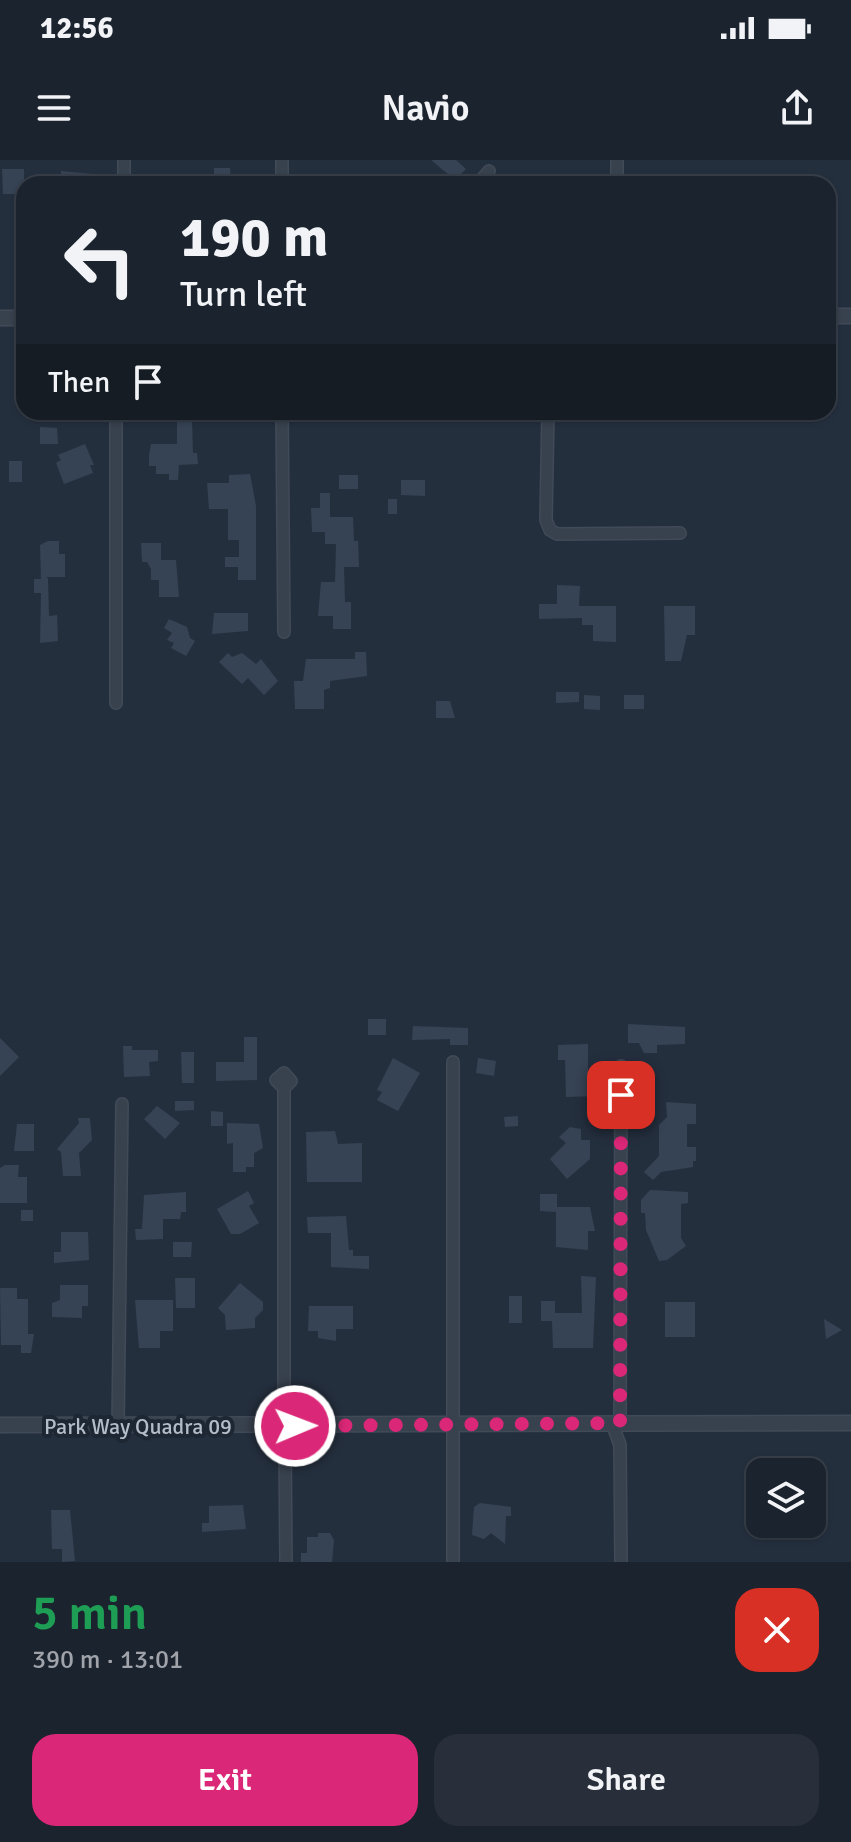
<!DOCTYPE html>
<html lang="en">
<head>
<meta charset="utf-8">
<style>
	body { margin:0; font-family:Signika,sans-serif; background:#282f3a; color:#f1f3f6; height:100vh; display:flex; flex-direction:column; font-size:30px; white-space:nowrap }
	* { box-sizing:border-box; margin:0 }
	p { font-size:26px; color:#a0a4aa }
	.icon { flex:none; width:44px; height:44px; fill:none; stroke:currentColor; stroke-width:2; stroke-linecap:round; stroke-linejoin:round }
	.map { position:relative; height:1402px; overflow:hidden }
	.drawer { display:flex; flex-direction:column; background:#1b232e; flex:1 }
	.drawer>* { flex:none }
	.top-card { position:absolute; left:16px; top:16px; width:820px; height:244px; border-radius:24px; box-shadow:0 2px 6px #0004,0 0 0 2px #39404a; background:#1b232e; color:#f1f3f6; overflow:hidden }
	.tools { position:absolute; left:746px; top:1298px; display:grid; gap:16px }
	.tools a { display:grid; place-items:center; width:80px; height:80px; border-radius:16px; background:#1b232e; box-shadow:0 2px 6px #0004,0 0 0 2px #39404a; font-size:40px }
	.pin { position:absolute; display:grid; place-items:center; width:68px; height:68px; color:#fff; margin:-34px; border-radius:16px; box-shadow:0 4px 12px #0006 }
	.me { position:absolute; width:88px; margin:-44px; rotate:89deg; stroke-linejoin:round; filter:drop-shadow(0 0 6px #0008) }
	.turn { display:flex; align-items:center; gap:28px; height:168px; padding:0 32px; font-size:36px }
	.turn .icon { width:104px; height:104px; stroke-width:2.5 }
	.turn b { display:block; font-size:56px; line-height:68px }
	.then { display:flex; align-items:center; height:76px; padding:0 32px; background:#0003; gap:16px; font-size:30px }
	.round { display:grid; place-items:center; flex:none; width:84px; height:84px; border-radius:24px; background:#282f3a }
	.head { display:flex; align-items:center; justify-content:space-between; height:136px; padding:0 32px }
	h1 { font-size:48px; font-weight:600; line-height:60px; color:#1e9e55 }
	.primary-button { display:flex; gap:16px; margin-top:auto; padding:16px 32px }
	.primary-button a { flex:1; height:92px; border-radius:24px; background:#db2777; color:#fff; font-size:32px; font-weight:600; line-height:92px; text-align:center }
	.primary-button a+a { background:#282f3a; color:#f1f3f6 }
	.status { display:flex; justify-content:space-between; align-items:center; height:56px; padding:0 40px; background:#1b232e; direction:ltr }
	.status svg { height:22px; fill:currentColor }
	header { display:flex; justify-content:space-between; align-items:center; height:104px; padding:0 32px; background:#1b232e; font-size:36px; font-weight:600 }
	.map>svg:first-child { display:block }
	.building { fill:#364354 }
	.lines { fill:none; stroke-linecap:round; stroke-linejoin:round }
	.service-casing { stroke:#414a57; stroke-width:9 }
	.minor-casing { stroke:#414a57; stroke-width:14 }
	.tertiary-casing { stroke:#414a57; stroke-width:17 }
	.service { stroke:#38414e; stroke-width:6 }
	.minor { stroke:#38414e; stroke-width:11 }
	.tertiary { stroke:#38414e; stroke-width:14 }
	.route { stroke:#db2777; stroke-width:14; stroke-dasharray:0 25.2 }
	.labels { text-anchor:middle; stroke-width:8; stroke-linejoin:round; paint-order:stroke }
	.street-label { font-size:22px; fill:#b4bcc9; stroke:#1d2633 }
</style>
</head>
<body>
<div class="status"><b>12:56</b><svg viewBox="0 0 49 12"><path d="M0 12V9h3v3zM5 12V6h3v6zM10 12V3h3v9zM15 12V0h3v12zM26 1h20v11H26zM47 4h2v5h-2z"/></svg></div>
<header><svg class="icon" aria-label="menu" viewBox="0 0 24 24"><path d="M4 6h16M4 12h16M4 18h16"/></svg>Navio<svg class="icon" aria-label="share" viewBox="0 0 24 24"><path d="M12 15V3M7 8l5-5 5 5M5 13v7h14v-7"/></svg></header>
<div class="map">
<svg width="851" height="1402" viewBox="0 0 851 1402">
	<rect width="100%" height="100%" fill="#242f3e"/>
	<path class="building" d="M431 0H456L466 9 455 20Z
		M214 8H230L231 24H214Z
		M2 9H24V34H3Z
		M61 11 93 14V24H54V15H61Z
		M177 260 192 261 193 293H197L198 304 179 305 178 320H169V314H156V306H149V295L151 284H177Z
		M40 267 57 268 58 284H40Z
		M85 284 94 305H90L93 313 64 324 56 303 61 300 58 295Z
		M9 301H22V322H9Z
		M250 314 256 346V420H238V407H225V397H239V380H228V349H209L207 323H229V315Z
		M339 315H358V329H339Z
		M401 320H425V336L401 335Z
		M320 333H330V357H353L354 381H358L359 407H344L345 442H351V469H333V456H318L321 422H335L336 384H325V372H312L311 348H320Z
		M388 339H397V354H388Z
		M48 381H59V394H65V417H45L48 418 49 456 57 455 58 481 40 483 41 433H34V419H41L40 385Z
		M141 383H161V400H176L179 437H159V420H151V409L147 402H142Z
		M557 425 580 426 579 446H616V482L593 481V465H582V458L539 459V444H557Z
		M664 446H695V475H687L681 501H665Z
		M214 453H248V471L212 474Z
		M169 459 187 467 190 478 195 481 186 496 171 488 174 483 167 480 172 473 164 468Z
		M355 492H366L367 516 330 521V528L324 530V549H295L294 521H303L306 499H355Z
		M228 493 232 497 242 493 256 504 261 499 278 521 264 535 248 518 242 524 219 502Z
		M556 532H579V542L556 543Z
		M584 535 600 536V550L584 549Z
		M624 535H644V549H624Z
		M436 541H450L455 558H436Z
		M368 859H386V875H368Z
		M628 864 685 867V884L657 885V893H644L639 883H628Z
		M413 866 468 868V885H450V879L412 880Z
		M244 877H257V920L216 921V902H244Z
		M0 878 19 897 0 916Z
		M588 884V911H599V936L566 937 565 900H558V885Z
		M123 886H132V890H158V901L149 902 150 916 124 917Z
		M181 892H194V923H182Z
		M393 898 420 913 398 951 377 940 382 932 377 930Z
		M478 898 496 901 494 916 476 913Z
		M175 941H194V950L175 951Z
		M666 942 696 944V964H687V987H696V1001H693V1007L661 1012 653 1020 644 1012 659 996V965L667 957Z
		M157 946 180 963 165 979 144 959Z
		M211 951 223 952V966H211Z
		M518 956V966L505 967 504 957Z
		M78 958H90L92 980 79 993 81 1016H63L61 992 57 989 79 963Z
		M227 963 259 964 263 988 254 993V1007H246V1012H233V983L227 984Z
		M17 964H34V991H14Z
		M570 967 581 969V980H590V999L567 1019 550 999 566 983 559 977Z
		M335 971 338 984 362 983V1022H307L306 972Z
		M5 1005H19L18 1017H27V1043H0V1008Z
		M650 1030 688 1032V1043L681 1044V1078L686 1086 667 1100 659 1101 646 1070 645 1053H641V1040Z
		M248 1031 254 1043 249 1046 259 1063 240 1074H231L217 1049Z
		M186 1032V1052H181L180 1059H163V1079L136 1080 135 1069H142L144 1035Z
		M540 1034H557V1047H590L595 1071H588V1090L556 1087V1052L540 1051Z
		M21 1050H33V1061H21Z
		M346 1056 349 1090H353V1096H369V1109L331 1107V1073H308L307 1057Z
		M61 1072H88L89 1100 54 1103V1092H61Z
		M173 1082H192L191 1097H173Z
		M581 1116 596 1117 593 1188H553L552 1161H541V1141H555V1153H582Z
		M175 1118H195V1148H176Z
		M240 1123 263 1142V1150L255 1158V1168L226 1170 225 1155 218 1148Z
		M60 1125H88V1146H82V1158L52 1157V1143L60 1140Z
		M0 1128H17V1139H28V1174H34L31 1193H21V1185H1Z
		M509 1136H522V1163H509Z
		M135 1140H173V1171H160V1188H139Z
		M665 1142H695V1177H665Z
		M309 1146H353V1169H336V1181L318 1178V1171H308Z
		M824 1159 842 1170 826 1179Z
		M480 1343 511 1347V1356H506L505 1384 491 1373 484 1379 472 1375 474 1347Z
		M243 1345 246 1369 202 1372V1363H209V1346Z
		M51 1350H70L75 1401 62 1402V1389H52Z
		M318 1373H330L334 1380 332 1402H301V1393H307V1377H318Z"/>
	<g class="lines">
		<defs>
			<path id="service" d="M421 24 431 20 439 24"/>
			<path id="minor" d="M124 0V24
				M282 0V24
				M478 24 489 11
				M617 24V0
				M116 252V543
				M282 252 284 472
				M548 252 546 360 550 370 557 374 680 373
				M284 928 291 921 284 913 276 920 284 928V1266
				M612 1263 620 1285 621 1402
				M620 1263 621 906
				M118 1266 122 944
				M286 1402 285 1285 295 1266
				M453 1402V902"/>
			<path id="tertiary" d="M828 156H851
				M0 158H24
				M0 1265 851 1263"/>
		</defs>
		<use href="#service" class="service-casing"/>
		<use href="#minor" class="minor-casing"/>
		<use href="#tertiary" class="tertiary-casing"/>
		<use href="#service" class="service"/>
		<use href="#minor" class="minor"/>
		<use href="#tertiary" class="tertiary"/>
	</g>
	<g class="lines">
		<path class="route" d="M295 1266 620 1263 621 935"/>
	</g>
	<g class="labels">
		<g class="street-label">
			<text x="138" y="1274">Park Way Quadra 09</text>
		</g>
	</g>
</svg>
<div class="tools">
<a><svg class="icon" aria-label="layers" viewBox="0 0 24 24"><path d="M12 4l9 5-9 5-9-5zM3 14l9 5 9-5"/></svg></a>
</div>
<div class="pin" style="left:621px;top:935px;background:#d93025"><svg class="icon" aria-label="arrive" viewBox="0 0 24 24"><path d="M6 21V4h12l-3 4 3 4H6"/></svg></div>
<svg class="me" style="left:295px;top:1266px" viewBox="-20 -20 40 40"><circle r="17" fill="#db2777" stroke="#fff" stroke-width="3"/><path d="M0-11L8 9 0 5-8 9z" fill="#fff"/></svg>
<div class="top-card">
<div class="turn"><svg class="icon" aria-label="left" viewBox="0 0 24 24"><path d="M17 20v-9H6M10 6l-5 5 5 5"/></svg><div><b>190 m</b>Turn left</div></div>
<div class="then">Then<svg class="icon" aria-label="arrive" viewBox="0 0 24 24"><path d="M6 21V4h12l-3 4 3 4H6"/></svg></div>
</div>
</div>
<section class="drawer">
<div class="head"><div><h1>5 min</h1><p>390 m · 13:01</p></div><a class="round" style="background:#d93025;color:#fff"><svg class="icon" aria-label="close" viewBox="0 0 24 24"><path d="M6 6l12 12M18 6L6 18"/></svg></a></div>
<div class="primary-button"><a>Exit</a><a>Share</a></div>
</section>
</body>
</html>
